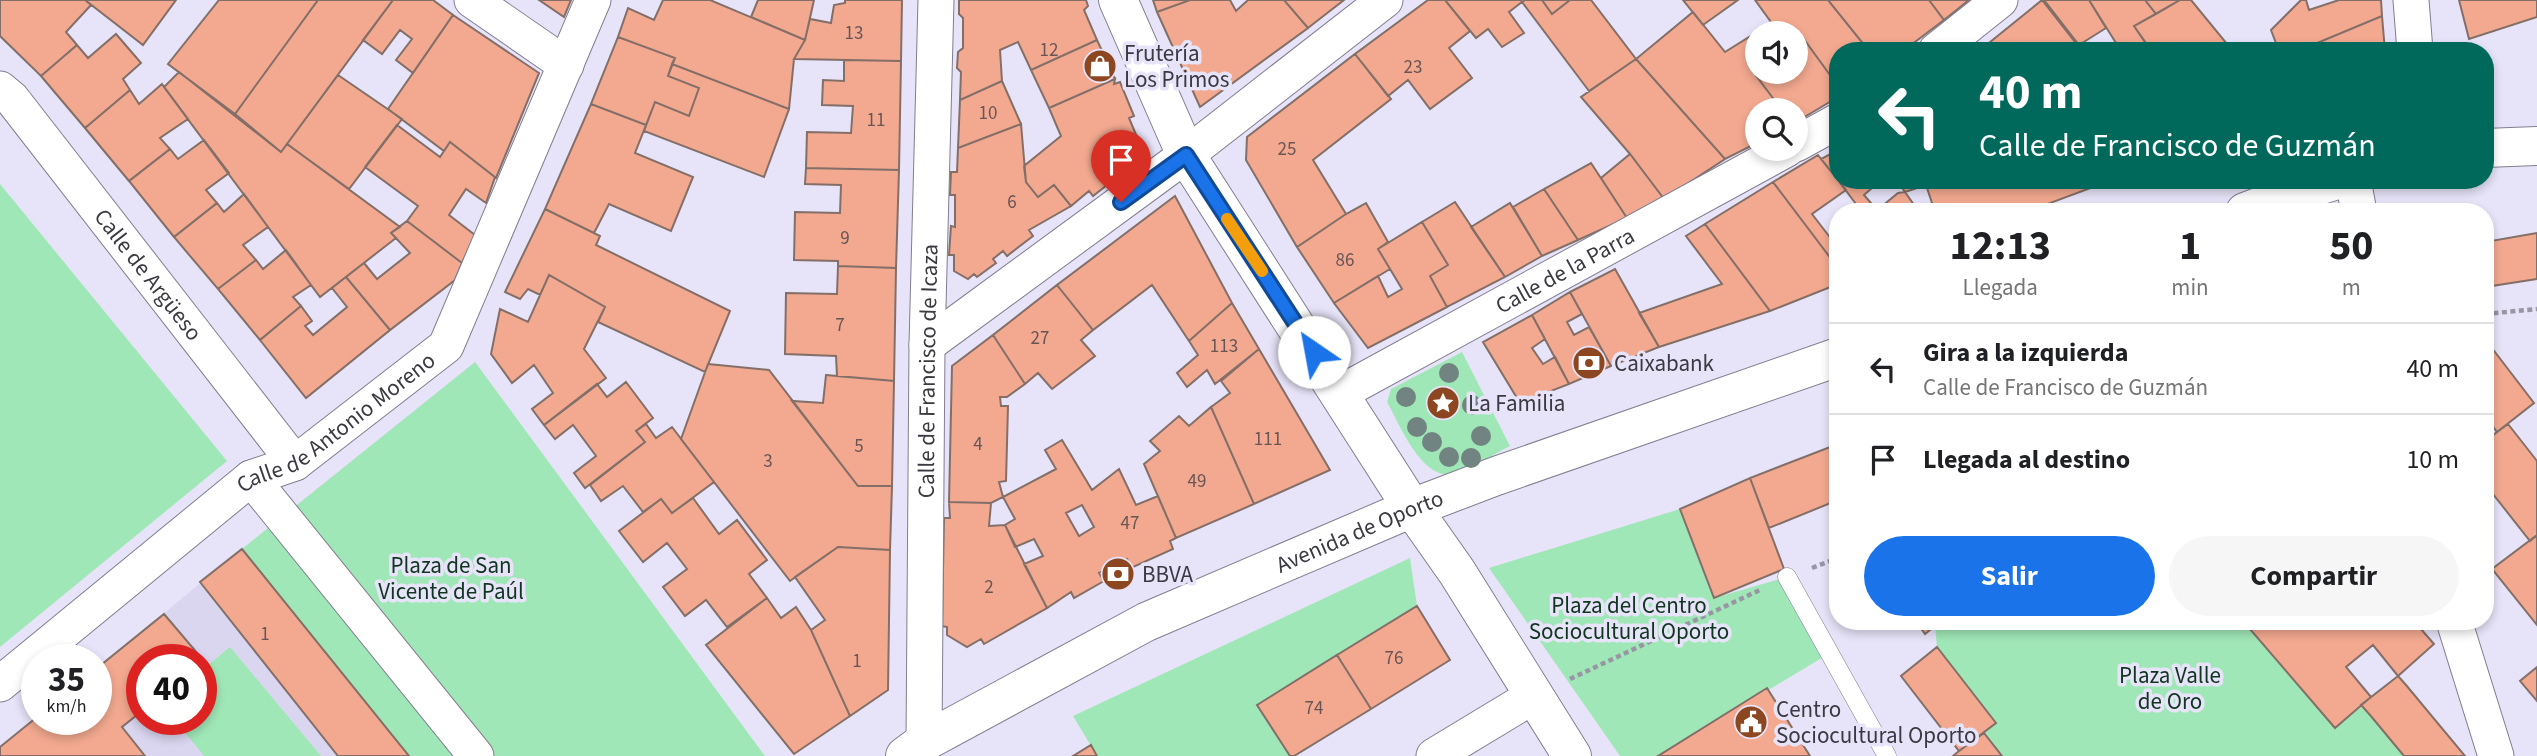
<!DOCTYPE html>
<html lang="es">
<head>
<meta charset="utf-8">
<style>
	body { margin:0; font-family:"Source Sans 3",sans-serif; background:#f6f6f6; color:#202124; height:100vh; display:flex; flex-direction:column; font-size:26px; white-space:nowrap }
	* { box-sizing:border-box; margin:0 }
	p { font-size:23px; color:#757577 }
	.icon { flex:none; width:38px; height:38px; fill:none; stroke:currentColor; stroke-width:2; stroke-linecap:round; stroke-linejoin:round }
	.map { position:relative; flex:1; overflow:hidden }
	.drawer { position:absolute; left:1829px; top:203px; width:665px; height:427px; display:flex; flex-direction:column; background:#fff; border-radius:28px; box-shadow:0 4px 10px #0003 }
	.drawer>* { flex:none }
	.top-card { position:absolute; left:1829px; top:42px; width:665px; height:147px; border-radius:28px; box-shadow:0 4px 10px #0003; background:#00695c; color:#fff; overflow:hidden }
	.controls { position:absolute; left:1745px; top:21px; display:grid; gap:14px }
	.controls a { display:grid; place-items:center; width:63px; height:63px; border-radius:50%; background:#fff; box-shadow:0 4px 10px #0003; font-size:35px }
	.speed { position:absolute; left:21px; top:644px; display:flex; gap:14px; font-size:35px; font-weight:700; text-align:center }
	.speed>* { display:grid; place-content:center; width:91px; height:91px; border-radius:50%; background:#fff; box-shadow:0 4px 10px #0003; line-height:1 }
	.speed small { font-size:18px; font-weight:400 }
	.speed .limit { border:10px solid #d22; background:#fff; color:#111 }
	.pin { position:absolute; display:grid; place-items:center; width:60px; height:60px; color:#fff; margin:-72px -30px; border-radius:50% 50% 50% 0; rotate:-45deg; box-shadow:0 0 7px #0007 }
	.pin .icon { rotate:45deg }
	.me { position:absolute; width:77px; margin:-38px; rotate:327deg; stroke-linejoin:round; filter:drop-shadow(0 0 5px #0008) }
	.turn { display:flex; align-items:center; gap:24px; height:147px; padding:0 35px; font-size:32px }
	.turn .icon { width:91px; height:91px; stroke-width:2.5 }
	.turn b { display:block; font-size:49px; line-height:60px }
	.eta { display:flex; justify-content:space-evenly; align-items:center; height:119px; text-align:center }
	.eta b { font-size:42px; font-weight:700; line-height:49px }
	.button { display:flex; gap:14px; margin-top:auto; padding:14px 35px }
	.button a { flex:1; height:80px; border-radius:42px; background:#1a73e8; color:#fff; font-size:28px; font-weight:700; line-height:80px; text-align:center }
	.button a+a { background:#f6f6f6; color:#202124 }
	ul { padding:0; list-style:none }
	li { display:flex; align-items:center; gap:21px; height:91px; padding:0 35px; border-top:2px solid #e0e0e0 }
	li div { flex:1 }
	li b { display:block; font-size:26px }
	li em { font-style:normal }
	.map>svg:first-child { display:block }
	.built { fill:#dad6f0; fill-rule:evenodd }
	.green { fill:#a0e7b7 }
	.building { fill:#f3a990; stroke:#836f68; stroke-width:2; fill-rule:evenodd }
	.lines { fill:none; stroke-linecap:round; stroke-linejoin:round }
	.lane-casing { stroke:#817e90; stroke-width:19 }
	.street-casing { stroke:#817e90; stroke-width:37 }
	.secondary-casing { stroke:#817e90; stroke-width:40 }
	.path { stroke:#9895a4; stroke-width:4.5; stroke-dasharray:5 3.5; stroke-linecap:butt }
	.lane { stroke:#fff; stroke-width:18 }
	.street { stroke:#fff; stroke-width:35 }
	.secondary { stroke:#fff; stroke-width:38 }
	.tree { fill:#718481 }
	.route-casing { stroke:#114b97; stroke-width:18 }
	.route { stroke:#1a73e8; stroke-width:12 }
	.slow { stroke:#f59e0b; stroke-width:12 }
	.labels { text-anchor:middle; stroke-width:7; stroke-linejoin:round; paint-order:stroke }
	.number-label { font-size:19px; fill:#695555 }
	.poi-label { font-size:23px; fill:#3b3941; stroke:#e7e3f8; text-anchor:start }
	.street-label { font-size:23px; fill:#3b3941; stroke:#e7e3f8 }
	.park-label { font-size:23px; fill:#103620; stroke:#e7e3f8 }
</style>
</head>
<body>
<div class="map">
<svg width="2537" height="756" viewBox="0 0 2537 756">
	<rect width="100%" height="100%" fill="#e7e3f8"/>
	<path class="built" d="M242 549 409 756H0V747L37 717V719H96V669ZM142 660H201V719H142Z"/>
	<path class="green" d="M0 184 227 461 0 647Z
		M1462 352 1510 446C1496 453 1469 470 1455 474 1422 482 1400 425 1387 402L1391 389Z
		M475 362 765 756H403L242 549Z
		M1680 509 1714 598 1787 577 1830 653 1659 756H1620L1489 568Z
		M1410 558 1417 606 1257 704 1290 756H1097L1073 716Z
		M1941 621H2243L2335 728 2361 705 2404 756H2002L1984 733 1996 722 1937 647 1935 626Z
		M230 647 321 756H204L174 719H201V671Z"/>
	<path class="building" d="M0 0H85L91 5 66 32 77 45 41 76 0 36Z
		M85 0H176L143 45Z
		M219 0H318L235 114 168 64Z
		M318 0H393L281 152 235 114Z
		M393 0H433L453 15 413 73 396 60 412 39 400 30 382 54 363 40Z
		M539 0H571L564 17Z
		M663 0H710L805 40 794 59 789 109 672 64 675 58 618 37 628 8 654 20Z
		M758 0H814L805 40 751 17Z
		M845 0H902L901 61 794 59 805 40 810 19 831 23 834 5 845 3Z
		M959 0H1086L1088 6 1084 10 1097 40 1031 70 1018 42 1000 50 1002 81 960 100 961 72 957 68 958 52 963 48V18L959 14Z
		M1153 0H1190L1157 12Z
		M1190 0H1230L1236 11 1248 0H1284L1308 28 1200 107 1157 12Z
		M1284 0H1344L1308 28Z
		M1428 0H1445L1470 31 1449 48 1472 78 1430 109 1408 80 1388 96 1355 54Z
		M1445 0H1521L1522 2 1509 12 1524 33 1502 47 1488 29 1476 38Z
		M1525 0H1542L1552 14 1570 0H1591L1636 59 1589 91 1522 2Z
		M1542 0H1570L1552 14Z
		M1683 0H1738L1703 25Z
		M1755 0H1828L1869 51H1838V86L1803 38 1796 43V33H1779Z
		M1828 0H1929L1944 20 1903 51H1869Z
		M1929 0H1969L1944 20Z
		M2042 0 2082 51H1979Z
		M2044 0H2089L2106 28 2079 45Z
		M2089 0H2145L2156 14 2134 26 2151 50 2121 51Z
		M2145 0H2180L2156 14Z
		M2180 0H2191L2232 50 2151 51 2134 26Z
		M2301 0H2306L2309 10 2339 0H2381L2382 16 2298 51H2279L2271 30Z
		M2459 0H2537V17L2469 39Z
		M1693 12 1725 52 1754 34 1757 39V65L1751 69 1782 110H1757V143L1725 159 1636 59Z
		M453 15 539 73 496 178 450 142 444 151 388 109Z
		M2382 16 2385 51H2298Z
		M116 34 141 63 123 79 130 90 85 128 41 76 77 45 88 58Z
		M618 37 675 58 668 76 699 88 689 116 655 102 646 125 591 104Z
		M1803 38 1838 86V97L1796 122V110H1782L1751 69 1757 65V72H1796V43Z
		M1097 40 1115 79 1049 108 1031 70Z
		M1355 54 1391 99 1313 160 1346 214 1297 247 1246 160 1247 137Z
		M1636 59 1725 159 1664 199 1630 154 1581 97Z
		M844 60 901 61 899 170 806 168 807 132 851 133 853 106 822 105 823 80 844 81Z
		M672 64 789 109 764 177 644 131 655 102 689 116 699 88 668 76Z
		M179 72 281 152 287 144 400 227 391 233 396 238 320 297 164 87Z
		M338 75 402 119 349 189 287 144Z
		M1115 79 1114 84 1120 82 1134 116 1129 118 1142 149 1112 172 1117 177 1093 196 1089 191 1071 206 1054 185 1038 197 1026 182 1024 166 1061 136 1049 108Z
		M1002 81 1021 124 958 148 960 100Z
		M162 84 188 119 160 138 170 149 129 181 85 128 130 90 139 104Z
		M591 104 646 125 635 153 693 177 671 231 609 204 594 233 545 209Z
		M1021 124 1026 182 1038 197 1054 185 1071 206 1029 230 1033 236 1007 256 1003 251 993 259 996 263 977 277 974 274 968 279 954 271V255H949L951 226 955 227V195H950L951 172H957L958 148Z
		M397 125 440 157 450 142 495 177 486 203 466 189 449 215 475 235 462 263 407 221 418 206 365 167Z
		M204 140 229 173 206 190 217 203 174 237 129 181 170 149 178 159Z
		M1838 150V180L1821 159Z
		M1630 154 1664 199 1627 218 1601 178Z
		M1818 155 1846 190 1812 214 1832 240 1838 236V268L1773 182Z
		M1591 163 1627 218 1578 240 1544 189Z
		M806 168 899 170 896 268 838 266V261L794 260 795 212 840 213 841 185 805 184Z
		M1838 180H1881L1864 195 1877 210 1862 212Z
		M1897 180H2112L2026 212H1919L1933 206 1926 185 1905 192Z
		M1773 182 1838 268V284L1770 311 1705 224Z
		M1544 189 1578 240 1542 256 1513 207Z
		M1905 192 1919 212H1875L1898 193Z
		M244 194 268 227 243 245 256 260 218 289 174 237 217 203 224 212Z
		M1175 196 1232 303 1189 341 1152 285 1093 330 1057 285Z
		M1455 202 1505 277 1447 307 1430 276 1448 265 1422 222Z
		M1366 203 1388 242 1378 249 1390 269 1334 303 1297 247 1346 214Z
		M1510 203 1542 256 1505 277 1471 227Z
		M545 209 600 236 596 245 730 311 705 372 598 322 605 307 549 275 540 295 528 289 520 299 505 292Z
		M407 221 462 263 455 280 390 330 346 277 364 263 377 279 410 253 391 233Z
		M1422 222 1448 265 1430 276 1447 307 1368 348 1334 303 1378 276 1388 297 1402 289 1378 249Z
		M1705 224 1770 311 1659 347 1639 313 1722 284 1686 236Z
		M2537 233V279L2485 287V242Z
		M286 250 311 285 293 297 301 306 260 340 218 289 256 260 263 269Z
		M838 266 896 268 894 381 837 376 836 356 785 354 786 293 837 294Z
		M1615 269 1659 347 1611 366 1570 292Z
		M549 275 605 307 584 349 606 378 544 425 532 409 553 393 534 365 512 383 491 354 500 309 528 322Z
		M346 277 390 330 306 398 260 340 301 306 312 321 305 326 313 335 347 307 332 288Z
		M1057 285 1093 330 1081 340 1095 356 1052 389 1038 373 1025 384 993 335Z
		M1570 292 1582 314 1567 322 1574 335 1589 327 1611 366 1569 384 1532 315Z
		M1232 303 1259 349 1215 384 1207 370 1187 387 1177 373 1198 355 1189 341Z
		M1532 315 1545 339 1532 348 1543 364 1555 357 1569 384 1520 403 1483 342Z
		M993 335 1025 384 1007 397H1000L1001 406H1008L1006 481 999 482 1003 497 991 503 949 502 952 366Z
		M2485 339 2534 403 2497 432 2485 416Z
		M1259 349 1330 470 1254 504 1211 407 1230 393 1221 381Z
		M708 364 769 370 858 486H892L890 550 838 547 790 581 681 439Z
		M826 375 894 381 892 486H858L792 401 823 403Z
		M626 382 653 418 636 431 645 442 585 488 574 473 596 456 573 425 555 439 544 425 597 384 607 397Z
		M1211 407 1254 504 1176 538 1144 464 1160 451 1150 441 1179 416 1189 426Z
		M646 424 656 438 672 427 714 482 672 513 661 499 643 512 623 486 601 501 590 485 645 442 636 431Z
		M2508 424 2537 461V535L2530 541 2485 484V441Z
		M1062 440 1092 490 1119 469 1136 505 1158 496 1176 538 1170 541 1173 549 1131 568 1127 559 1099 573 1104 581 1074 598 1071 592 1047 608 1024 564 1043 556 1034 539 1015 547 1005 525 1015 519 1003 497 1056 469 1045 450ZM1082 505 1094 527 1079 536 1066 513Z
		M1838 444V500L1769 528 1750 478Z
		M1750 478 1784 569 1714 598 1680 509Z
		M693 498 719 534 737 520 767 560 749 574 767 598 727 627 706 600 685 616 663 587 687 569 667 543 643 562 619 531 661 499 672 513Z
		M949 502 991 503 989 526 1005 525 1047 608 984 644 981 639 967 647 947 635V627L942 626 944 518H950Z
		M2537 535V625L2492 569Z
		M838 547 890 550 888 690 850 716 811 630 825 620 795 577Z
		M242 549 409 756H338L200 582Z
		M767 598 781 618 796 607 811 630 850 716 794 754 706 645Z
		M1417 606 1450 660 1371 709 1337 655Z
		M164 614 204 661 201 663V660H142V711L122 727 145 756H0V747L37 717V719H96V669Z
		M1916 621H1941L1925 634Z
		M2243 621H2414L2434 644 2398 676 2373 645 2346 667 2371 697 2335 728Z
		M1937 647 1996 723 1959 751 1901 676Z
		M1337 655 1371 709 1294 756H1290L1257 705Z
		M2537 667V701L2520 681Z
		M2398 676 2406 685 2465 756H2404L2370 715 2361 705Z
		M1767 688 1810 756H1658Z
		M1984 733 2002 756H1953L1959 751Z
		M1091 745 1097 756H1073Z"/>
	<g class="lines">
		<defs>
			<path id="lane" d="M1787 577 1887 756"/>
			<g id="street">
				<path d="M472 0 566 65"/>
				<path d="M2411 0 2415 51"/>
				<path d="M1936 51 2000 0"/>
				<path id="s1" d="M0 89 12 99 295 463"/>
				<path d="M1796 144 1838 121"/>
				<path d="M2353 180 2359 212"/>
				<path d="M927 345 1186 155 1385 0"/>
				<path id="s2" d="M1340 393 1787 149"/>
				<path d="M251 478 476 756"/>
				<path d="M2454 621 2496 756"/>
				<path id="s3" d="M0 684 251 478 295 463 446 346 593 0"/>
				<path id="s4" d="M924 742 927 345 936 0"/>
				<path d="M1434 756 1535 695"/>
			</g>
			<g id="secondary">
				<path d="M1118 0 1186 155 1412 508 1457 572 1572 756"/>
				<path d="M2485 148 2537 146"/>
				<path d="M2245 212 2295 193 2337 180"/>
				<path id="s5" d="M905 756 924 742 1146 622 1412 508 1496 476 1838 357"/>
			</g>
		</defs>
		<use href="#lane" class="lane-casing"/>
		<use href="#street" class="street-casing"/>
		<use href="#secondary" class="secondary-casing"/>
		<path class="path" d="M2485 314 2537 309
			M1812 568 1838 558
			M1570 679 1762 589"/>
		<use href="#lane" class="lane"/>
		<use href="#street" class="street"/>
		<use href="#secondary" class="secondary"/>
	</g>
	<g class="tree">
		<circle cx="1449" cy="373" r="10"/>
		<circle cx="1406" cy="397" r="10"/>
		<circle cx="1472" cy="405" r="10"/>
		<circle cx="1417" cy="427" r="10"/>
		<circle cx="1481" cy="436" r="10"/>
		<circle cx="1432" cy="442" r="10"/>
		<circle cx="1449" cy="457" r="10"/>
		<circle cx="1471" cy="458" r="10"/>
	</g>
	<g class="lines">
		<defs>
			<path id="route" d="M1121 202 1186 155 1314 352"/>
		</defs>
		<use href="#route" class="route-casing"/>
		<use href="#route" class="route"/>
		<path class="slow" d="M1227 219 1262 271"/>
	</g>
	<defs>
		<symbol id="shop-disc" viewBox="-11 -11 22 22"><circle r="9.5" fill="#8c4620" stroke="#e7e3f8"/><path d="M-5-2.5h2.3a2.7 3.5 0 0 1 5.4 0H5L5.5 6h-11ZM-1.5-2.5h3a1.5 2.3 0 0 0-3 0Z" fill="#fff"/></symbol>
		<symbol id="bank-disc" viewBox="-11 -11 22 22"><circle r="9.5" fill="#8c4620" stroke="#e7e3f8"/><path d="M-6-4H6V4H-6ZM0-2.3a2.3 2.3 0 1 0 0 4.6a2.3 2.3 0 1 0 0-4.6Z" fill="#fff"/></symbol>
		<symbol id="sight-disc" viewBox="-11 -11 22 22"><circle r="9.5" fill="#8c4620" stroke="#e7e3f8"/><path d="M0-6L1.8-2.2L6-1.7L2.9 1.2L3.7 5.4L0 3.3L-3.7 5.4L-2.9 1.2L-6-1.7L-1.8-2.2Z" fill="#fff"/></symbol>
		<symbol id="civic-disc" viewBox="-11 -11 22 22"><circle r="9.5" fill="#8c4620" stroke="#e7e3f8"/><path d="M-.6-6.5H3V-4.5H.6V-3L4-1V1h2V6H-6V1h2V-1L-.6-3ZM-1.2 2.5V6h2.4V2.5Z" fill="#fff"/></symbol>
	</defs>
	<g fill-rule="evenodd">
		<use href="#shop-disc" x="1081" y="47" width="38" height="38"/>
		<use href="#bank-disc" x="1570" y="344" width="38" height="38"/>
		<use href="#sight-disc" x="1424" y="384" width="38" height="38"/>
		<use href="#bank-disc" x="1099" y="555" width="38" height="38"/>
		<use href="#civic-disc" x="1732" y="703" width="38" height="38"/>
	</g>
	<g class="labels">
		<g class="number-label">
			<text x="854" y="39">13</text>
			<text x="1049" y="56">12</text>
			<text x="1413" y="73">23</text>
			<text x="988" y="119">10</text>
			<text x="876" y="126">11</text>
			<text x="1287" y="155">25</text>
			<text x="1012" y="208">6</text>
			<text x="845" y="244">9</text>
			<text x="1345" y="266">86</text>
			<text x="840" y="331">7</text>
			<text x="1040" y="344">27</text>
			<text x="1224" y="352">113</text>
			<text x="1268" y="445">111</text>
			<text x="978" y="450">4</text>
			<text x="859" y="452">5</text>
			<text x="768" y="467">3</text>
			<text x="1197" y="487">49</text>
			<text x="1130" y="529">47</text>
			<text x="989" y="593">2</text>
			<text x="265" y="640">1</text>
			<text x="1394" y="664">76</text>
			<text x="857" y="667">1</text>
			<text x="1314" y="714">74</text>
		</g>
		<g class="poi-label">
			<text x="1124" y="61">Frutería<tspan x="1124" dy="26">Los Primos</tspan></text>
			<text x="1614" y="371">Caixabank</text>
			<text x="1468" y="411">La Familia</text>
			<text x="1142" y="582">BBVA</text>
			<text x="1776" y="717">Centro<tspan x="1776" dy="26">Sociocultural Oporto</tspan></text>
		</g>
		<g class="street-label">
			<text dy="8" stroke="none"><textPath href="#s2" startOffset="256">Calle de la Parra</textPath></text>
			<text dy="8" stroke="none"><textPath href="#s1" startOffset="238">Calle de Argüeso</textPath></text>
			<text dy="8" stroke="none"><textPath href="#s4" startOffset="371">Calle de Francisco de Icaza</textPath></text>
			<text dy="8" stroke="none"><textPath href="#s3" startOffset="427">Calle de Antonio Moreno</textPath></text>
			<text dy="8" stroke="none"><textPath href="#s5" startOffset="508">Avenida de Oporto</textPath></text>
		</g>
		<g class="park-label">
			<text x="451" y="573">Plaza de San<tspan x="451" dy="26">Vicente de Paúl</tspan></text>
			<text x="1629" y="613">Plaza del Centro<tspan x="1629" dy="26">Sociocultural Oporto</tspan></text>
			<text x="2170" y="683">Plaza Valle<tspan x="2170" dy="26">de Oro</tspan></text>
		</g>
	</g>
</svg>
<div class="controls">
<a><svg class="icon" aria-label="sound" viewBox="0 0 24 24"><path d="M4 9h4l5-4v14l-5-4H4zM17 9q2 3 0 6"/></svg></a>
<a><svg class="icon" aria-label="search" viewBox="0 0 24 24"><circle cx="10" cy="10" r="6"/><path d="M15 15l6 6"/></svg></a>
</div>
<div class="speed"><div>35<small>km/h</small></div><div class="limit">40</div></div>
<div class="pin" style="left:1121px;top:202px;background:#d93025"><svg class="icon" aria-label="arrive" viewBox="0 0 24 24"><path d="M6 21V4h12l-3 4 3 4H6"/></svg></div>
<svg class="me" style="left:1314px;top:352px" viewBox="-20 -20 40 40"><circle r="19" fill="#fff"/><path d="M0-13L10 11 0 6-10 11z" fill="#1a73e8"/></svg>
<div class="top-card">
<div class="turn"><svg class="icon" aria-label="left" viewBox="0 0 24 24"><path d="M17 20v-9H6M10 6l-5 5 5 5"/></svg><div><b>40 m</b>Calle de Francisco de Guzmán</div></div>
</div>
<section class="drawer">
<div class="eta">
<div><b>12:13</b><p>Llegada</p></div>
<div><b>1</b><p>min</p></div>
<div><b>50</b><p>m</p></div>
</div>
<ul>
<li><svg class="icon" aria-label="left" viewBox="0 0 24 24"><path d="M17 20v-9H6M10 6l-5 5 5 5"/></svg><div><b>Gira a la izquierda</b><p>Calle de Francisco de Guzmán</p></div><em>40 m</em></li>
<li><svg class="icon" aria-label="arrive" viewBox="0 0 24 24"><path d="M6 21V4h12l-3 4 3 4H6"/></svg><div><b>Llegada al destino</b></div><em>10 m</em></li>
</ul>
<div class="button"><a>Salir</a><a>Compartir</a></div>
</section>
</div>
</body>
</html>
